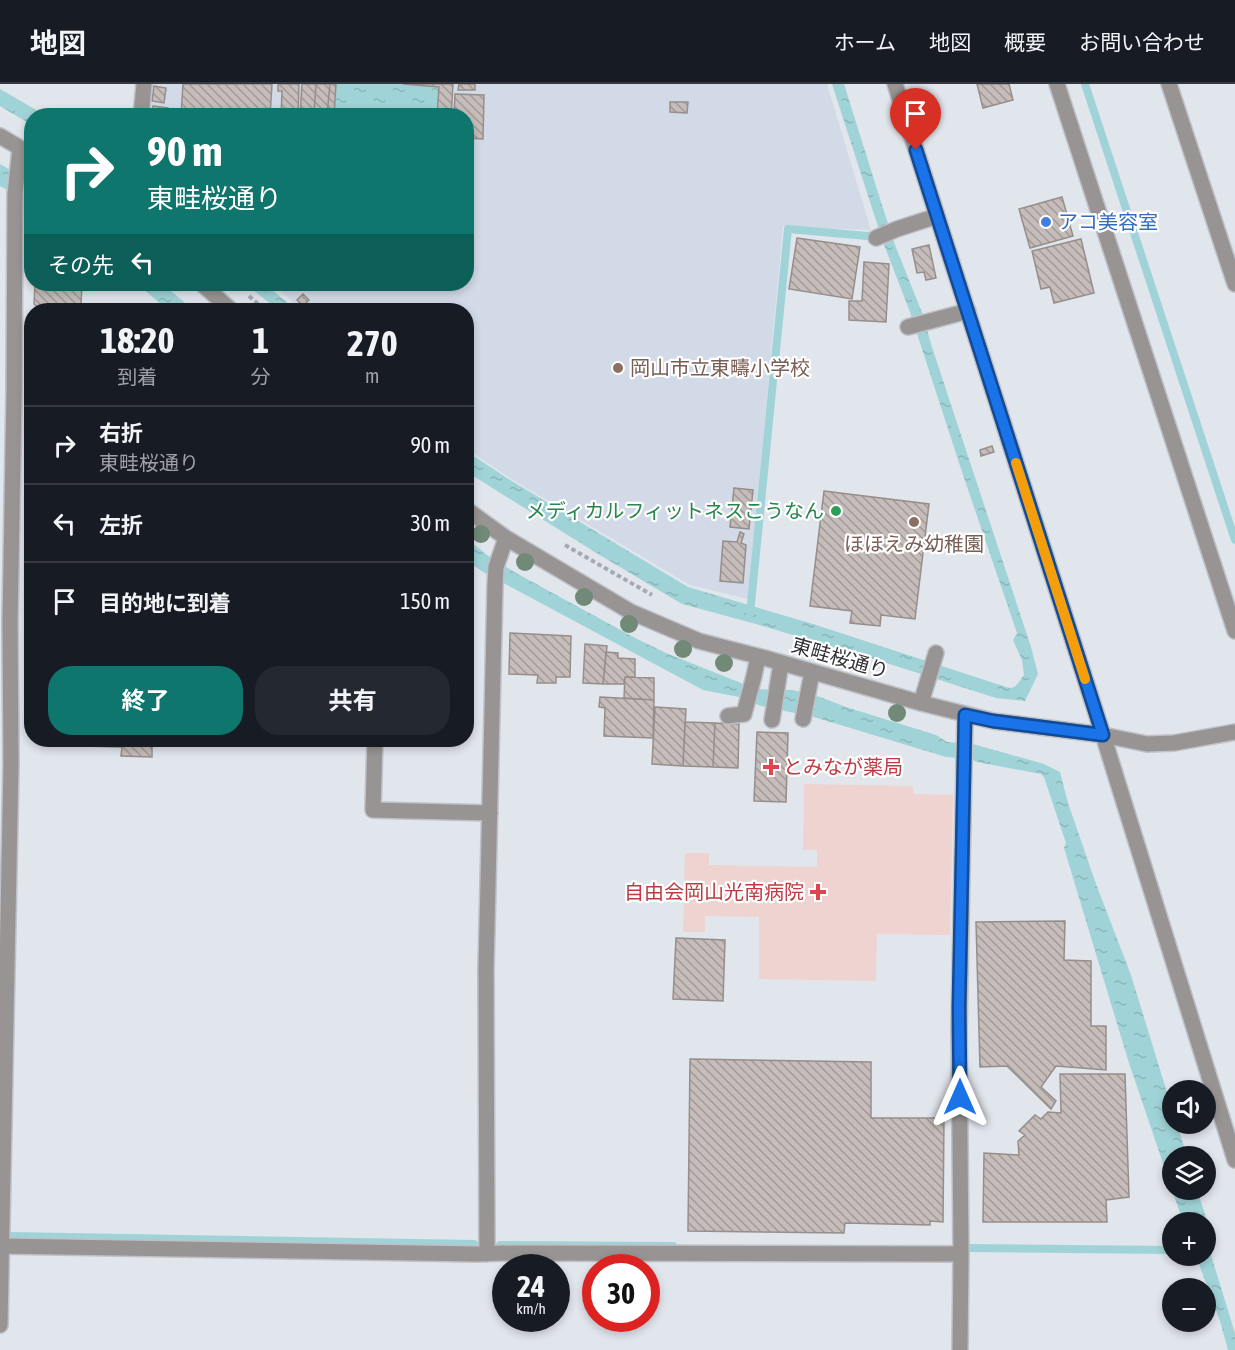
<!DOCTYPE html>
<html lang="ja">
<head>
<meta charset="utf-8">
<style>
	body { margin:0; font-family:"Asap Condensed","Noto Sans JP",sans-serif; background:#242831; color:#f1f3f6; height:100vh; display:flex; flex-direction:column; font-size:22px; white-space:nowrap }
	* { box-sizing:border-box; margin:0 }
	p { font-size:20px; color:#9ea1a6 }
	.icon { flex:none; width:33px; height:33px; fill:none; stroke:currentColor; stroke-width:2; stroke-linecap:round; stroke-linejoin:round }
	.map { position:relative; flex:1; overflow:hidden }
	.drawer { position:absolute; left:24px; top:219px; width:450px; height:444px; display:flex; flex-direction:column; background:#171b24; border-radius:24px; box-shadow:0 3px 9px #0003 }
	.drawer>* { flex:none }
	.top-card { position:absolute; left:24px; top:24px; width:450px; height:183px; border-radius:24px; box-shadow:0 3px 9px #0003; background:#0f766e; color:#fff; overflow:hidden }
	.buttons { position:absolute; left:1162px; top:996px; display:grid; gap:12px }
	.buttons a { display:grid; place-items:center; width:54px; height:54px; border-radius:50%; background:#171b24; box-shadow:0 3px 9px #0003; font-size:30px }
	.speed { position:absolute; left:492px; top:1170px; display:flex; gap:12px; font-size:30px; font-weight:700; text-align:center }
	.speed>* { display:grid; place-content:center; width:78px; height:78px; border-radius:50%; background:#171b24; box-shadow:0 3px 9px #0003; line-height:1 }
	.speed small { font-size:15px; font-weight:400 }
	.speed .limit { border:9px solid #d22; background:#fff; color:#111 }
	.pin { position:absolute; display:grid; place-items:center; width:51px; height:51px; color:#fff; margin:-62px -26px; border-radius:50% 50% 50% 0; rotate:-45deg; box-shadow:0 0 6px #0007 }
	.pin .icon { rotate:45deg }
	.me { position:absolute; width:66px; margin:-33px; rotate:0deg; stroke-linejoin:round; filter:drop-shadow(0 0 4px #0008) }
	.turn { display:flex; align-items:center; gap:21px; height:126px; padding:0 24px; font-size:27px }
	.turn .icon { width:78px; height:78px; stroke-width:2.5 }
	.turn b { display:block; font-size:42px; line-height:51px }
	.then { display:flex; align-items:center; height:57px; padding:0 24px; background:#0003; gap:12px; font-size:22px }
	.eta { display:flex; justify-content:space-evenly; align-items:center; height:102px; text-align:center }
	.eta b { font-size:36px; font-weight:700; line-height:42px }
	.cta { display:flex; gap:12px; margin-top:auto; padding:12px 24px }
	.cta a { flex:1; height:69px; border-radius:24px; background:#0f766e; color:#fff; font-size:24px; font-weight:700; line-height:69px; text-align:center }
	.cta a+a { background:#242831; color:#f1f3f6 }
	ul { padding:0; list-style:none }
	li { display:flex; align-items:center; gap:18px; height:78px; padding:0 24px; border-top:2px solid #363941 }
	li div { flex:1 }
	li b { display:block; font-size:22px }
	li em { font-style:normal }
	header { display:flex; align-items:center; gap:36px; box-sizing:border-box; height:84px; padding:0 30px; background:#171b24; border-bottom:2px solid #363941 }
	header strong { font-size:28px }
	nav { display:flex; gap:33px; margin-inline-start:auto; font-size:21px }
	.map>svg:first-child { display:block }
	.built { fill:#d2dae7 }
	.medical { fill:#eed3d1 }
	.water { fill:url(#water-ripples) }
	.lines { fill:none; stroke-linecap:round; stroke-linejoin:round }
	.stream { stroke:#a0d3d7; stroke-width:8 }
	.building { fill:url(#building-back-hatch); stroke:#968e8a; stroke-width:1.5 }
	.minor-casing { stroke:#bec1c7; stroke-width:18 }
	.path { stroke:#a6a9af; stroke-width:4; stroke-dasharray:4.5 3; stroke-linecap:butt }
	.minor { stroke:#989494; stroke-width:15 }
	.tree { fill:#708a77 }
	.route-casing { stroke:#114b97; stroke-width:15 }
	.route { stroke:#1a73e8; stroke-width:10 }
	.slow { stroke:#f59e0b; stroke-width:10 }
	.shop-dot { fill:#3f7fe0; stroke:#fff; stroke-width:2 }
	.education-dot { fill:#8d6e63; stroke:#fff; stroke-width:2 }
	.leisure-dot { fill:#2e9e5b; stroke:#fff; stroke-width:2 }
	.health-dot { fill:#e0444e; stroke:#fff; stroke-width:2 }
	.labels { text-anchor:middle; stroke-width:4.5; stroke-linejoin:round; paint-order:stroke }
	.shop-label { font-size:20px; fill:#366cbe; stroke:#fff; text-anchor:start }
	.education-label { font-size:20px; fill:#785e54; stroke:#fff; text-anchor:start }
	.leisure-label { font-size:20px; fill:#27864d; stroke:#fff; text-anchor:end }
	.street-label { font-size:20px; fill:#313235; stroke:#fff }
	.health-label { font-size:20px; fill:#be3a42; stroke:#fff; text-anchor:start }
</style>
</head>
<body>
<header>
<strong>地図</strong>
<nav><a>ホーム</a><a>地図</a><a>概要</a><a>お問い合わせ</a></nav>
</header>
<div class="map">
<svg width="1235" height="1266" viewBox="0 0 1235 1266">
	<defs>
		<pattern id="water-ripples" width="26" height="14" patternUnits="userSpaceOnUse" patternTransform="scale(1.5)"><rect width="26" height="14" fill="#a0d3d7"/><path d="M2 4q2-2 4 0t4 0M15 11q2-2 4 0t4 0" fill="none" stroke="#8ab6b9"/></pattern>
		<pattern id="building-back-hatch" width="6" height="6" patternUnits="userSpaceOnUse" patternTransform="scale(1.5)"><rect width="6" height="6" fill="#c6bdba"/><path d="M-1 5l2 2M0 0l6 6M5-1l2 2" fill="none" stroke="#a19a98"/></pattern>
	</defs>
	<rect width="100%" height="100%" fill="#e1e5ec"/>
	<path class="built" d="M149 0H827L871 146 783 143 748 515 690 501 511 395 467 365 466 226H302L272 200H466V32H148Z"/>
	<path class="medical" d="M804 700 913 702 914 710 953 711 950 851 877 850 876 897 759 895V833L705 832V848H683L685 769H709V781L817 783V766H803Z"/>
	<path class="water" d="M336 0H403L439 3 437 31 334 32Z
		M832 0H844L881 118 895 161 923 231 931 260 1031 563 1038 590 1025 617 996 614 896 582 756 540 682 520 598 470 467 388 466 367 510 396 688 503 813 540 997 600C1015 606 1013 606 1024 591L1022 576 1013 556 1017 549 962 388 910 228 883 158Z
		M0 5 45 31 32 32 31 41 30 40 0 22Z
		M0 80 31 98V119L0 102Z
		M138 200H163L193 226H167Z
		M246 200H265L296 226H278Z
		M466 454 487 471 516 489 637 555 666 569 746 601 757 605 793 606 820 613 846 623 936 651 947 658 973 660 1044 680 1060 688 1068 719 1096 800 1131 891 1173 1028V1040H1177L1187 1072H1173V1106H1197L1214 1157 1211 1171 1235 1249V1266H1228L1220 1237 1196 1172H1206V1138H1183L1128 976 1064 764 1066 759 1044 693 1041 690 977 678 971 675 946 673 814 633 761 622 739 613 703 606 483 488 467 477Z"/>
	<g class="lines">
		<path class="stream" d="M1085 0 1235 456
			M750 530 788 145 867 152 879 150
			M11 1152 474 1160
			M500 1161 673 1162
			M971 1164 1173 1166"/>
	</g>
	<path class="building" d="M183 0H272L270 32H181Z
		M278 0H299L298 32H281L282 7H278Z
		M302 0H316L314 30 327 31 330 0H336L334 32H300Z
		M316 0H330L327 31 314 30Z
		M403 0H453L451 32H437L439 3Z
		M459 0H475V6H458Z
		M977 0H1009L1013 16 983 24Z
		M154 2 166 4 164 19 152 17Z
		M455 10 484 11 483 55 466 54V32H454Z
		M670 18H688L687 29 670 28Z
		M153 22 168 24 167 32H152Z
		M1062 113 1073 152 1030 164 1019 125Z
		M797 154 860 163 852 215 789 205Z
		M1081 155 1094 209 1054 219 1050 203 1041 205 1032 167Z
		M929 161 936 194 926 196 924 188 917 189 912 165Z
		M864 178 889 180 886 238 849 236V217H862Z
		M35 200H82L81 221 61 220 59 224 40 225 34 220Z
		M303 210 309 216 303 222 297 216Z
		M26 326H32V361L27 362Z
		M992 362 994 368 981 372 980 366Z
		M734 404 753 406 749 445 730 443Z
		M824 407 929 420 915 535 881 531 880 542 850 539 852 527 810 522Z
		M740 448 744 450 741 459 746 461 743 499 720 497 723 457 737 458Z
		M510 549 571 552 570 593H556V599H537L538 591 509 590Z
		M585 560 607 562 603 600 583 599Z
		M606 568 618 569V574L635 575V593H625L624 600H603Z
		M625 593 654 594V616L624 614Z
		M600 613 654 616 653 654 604 652 605 624 599 623Z
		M655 623 686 625 683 682 652 680Z
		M685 638 715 639 713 683 683 682Z
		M715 639 739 640 738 684 713 683Z
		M757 648 788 649 786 718 754 717Z
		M41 656H152V673L121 672 122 663 41 661Z
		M1065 837 1064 876 1091 877V942H1106V986L1056 982 1041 1003 1056 1017 1051 1025 1007 982 980 983 976 838Z
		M676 854 725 856 723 917 673 915Z
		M690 975 871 978V1034H944L943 1138 930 1137V1141L845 1139 844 1149 688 1147Z
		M1060 990H1125L1129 1113 1106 1116 1107 1138H983L984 1069 1019 1071 1018 1057 1025 1051 1019 1047 1035 1031 1041 1035 1048 1028 1061 1029Z"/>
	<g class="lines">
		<defs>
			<path id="minor" d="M895 0 1103 651 1235 1076
				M1057 0 1235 547
				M1169 0 1235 200
				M141 32 144 0
				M0 52 32 71
				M876 154 897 145 937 132
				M202 200 231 226
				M908 243 968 227
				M466 425 506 454 631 528 699 557 765 574 921 619 993 637 1103 651 1147 660 1174 659 1235 648
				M921 619 936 569
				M728 632 744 630 754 592 758 573
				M803 635 812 588
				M772 636 781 579
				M375 656 373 726 490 729
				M0 1162 476 1170 503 1169 961 1170
				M487 1170 486 885 495 501 496 483 506 454
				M0 1241 11 680 10 538 14 308 15 110 20 64
				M960 1266 961 1170 959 946 965 631"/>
		</defs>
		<use href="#minor" class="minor-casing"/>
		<path class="path" d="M175 200 182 206
			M249 212 265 226
			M565 461 652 511"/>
		<use href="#minor" class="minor"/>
	</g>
	<g class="tree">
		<circle cx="481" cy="450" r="9"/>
		<circle cx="525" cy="478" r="9"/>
		<circle cx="584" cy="513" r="9"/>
		<circle cx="629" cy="540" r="9"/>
		<circle cx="683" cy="565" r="9"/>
		<circle cx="724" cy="579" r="9"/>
		<circle cx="897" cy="629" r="9"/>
	</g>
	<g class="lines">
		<defs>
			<path id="route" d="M916 66 1103 651 993 637 965 631 959 923 960 1013"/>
		</defs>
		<use href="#route" class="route-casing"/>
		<use href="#route" class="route"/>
		<path class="slow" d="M1016 379 1085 595"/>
	</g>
	<circle class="shop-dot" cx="1046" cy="138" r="6"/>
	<g class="education-dot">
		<circle cx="618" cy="284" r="6"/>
		<circle cx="914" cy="438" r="6"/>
	</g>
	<circle class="leisure-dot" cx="836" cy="427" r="6"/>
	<g class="health-dot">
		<path d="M768 674h6v6h6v6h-6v6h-6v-6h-6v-6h6z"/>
		<path d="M815 799h6v6h6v6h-6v6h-6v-6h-6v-6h6z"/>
	</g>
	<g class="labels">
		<g class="shop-label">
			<text x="1058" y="145">アコ美容室</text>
		</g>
		<g class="education-label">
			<text x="630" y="291">岡山市立東疇小学校</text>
			<text x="914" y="467" text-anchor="middle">ほほえみ幼稚園</text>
		</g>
		<g class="leisure-label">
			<text x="824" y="434">メディカルフィットネスこうなん</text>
		</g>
		<g class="street-label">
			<text transform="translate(840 574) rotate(16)" y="7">東畦桜通り</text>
		</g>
		<g class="health-label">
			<text x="783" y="690">とみなが薬局</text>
			<text x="804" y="815" text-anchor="end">自由会岡山光南病院</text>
		</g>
	</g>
</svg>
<div class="buttons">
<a><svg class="icon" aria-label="sound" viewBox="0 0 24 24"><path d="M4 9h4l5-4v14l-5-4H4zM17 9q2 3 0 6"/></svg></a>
<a><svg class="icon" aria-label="layers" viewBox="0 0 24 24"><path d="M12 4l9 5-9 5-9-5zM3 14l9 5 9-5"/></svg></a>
<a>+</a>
<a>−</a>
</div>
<div class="speed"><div>24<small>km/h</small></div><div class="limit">30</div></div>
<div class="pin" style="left:916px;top:66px;background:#d93025"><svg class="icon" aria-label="arrive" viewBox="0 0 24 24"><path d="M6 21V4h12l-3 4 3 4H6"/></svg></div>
<svg class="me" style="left:960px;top:1013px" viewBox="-20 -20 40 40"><path d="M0-17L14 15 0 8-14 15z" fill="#1a73e8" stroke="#fff" stroke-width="4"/></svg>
<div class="top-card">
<div class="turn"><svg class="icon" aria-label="right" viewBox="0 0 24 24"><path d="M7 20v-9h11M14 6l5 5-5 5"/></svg><div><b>90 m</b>東畦桜通り</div></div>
<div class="then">その先<svg class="icon" aria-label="left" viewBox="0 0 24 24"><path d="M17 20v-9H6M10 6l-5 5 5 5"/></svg></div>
</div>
<section class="drawer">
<div class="eta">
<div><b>18:20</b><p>到着</p></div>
<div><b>1</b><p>分</p></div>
<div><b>270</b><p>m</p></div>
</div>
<ul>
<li><svg class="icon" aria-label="right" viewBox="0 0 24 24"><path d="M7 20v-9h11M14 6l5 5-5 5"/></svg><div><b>右折</b><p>東畦桜通り</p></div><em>90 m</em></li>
<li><svg class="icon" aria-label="left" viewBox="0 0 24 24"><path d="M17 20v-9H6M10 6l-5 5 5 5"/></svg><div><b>左折</b></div><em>30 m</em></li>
<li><svg class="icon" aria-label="arrive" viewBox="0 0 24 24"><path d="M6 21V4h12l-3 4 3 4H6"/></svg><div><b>目的地に到着</b></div><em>150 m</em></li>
</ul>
<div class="cta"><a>終了</a><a>共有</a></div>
</section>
</div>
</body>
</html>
